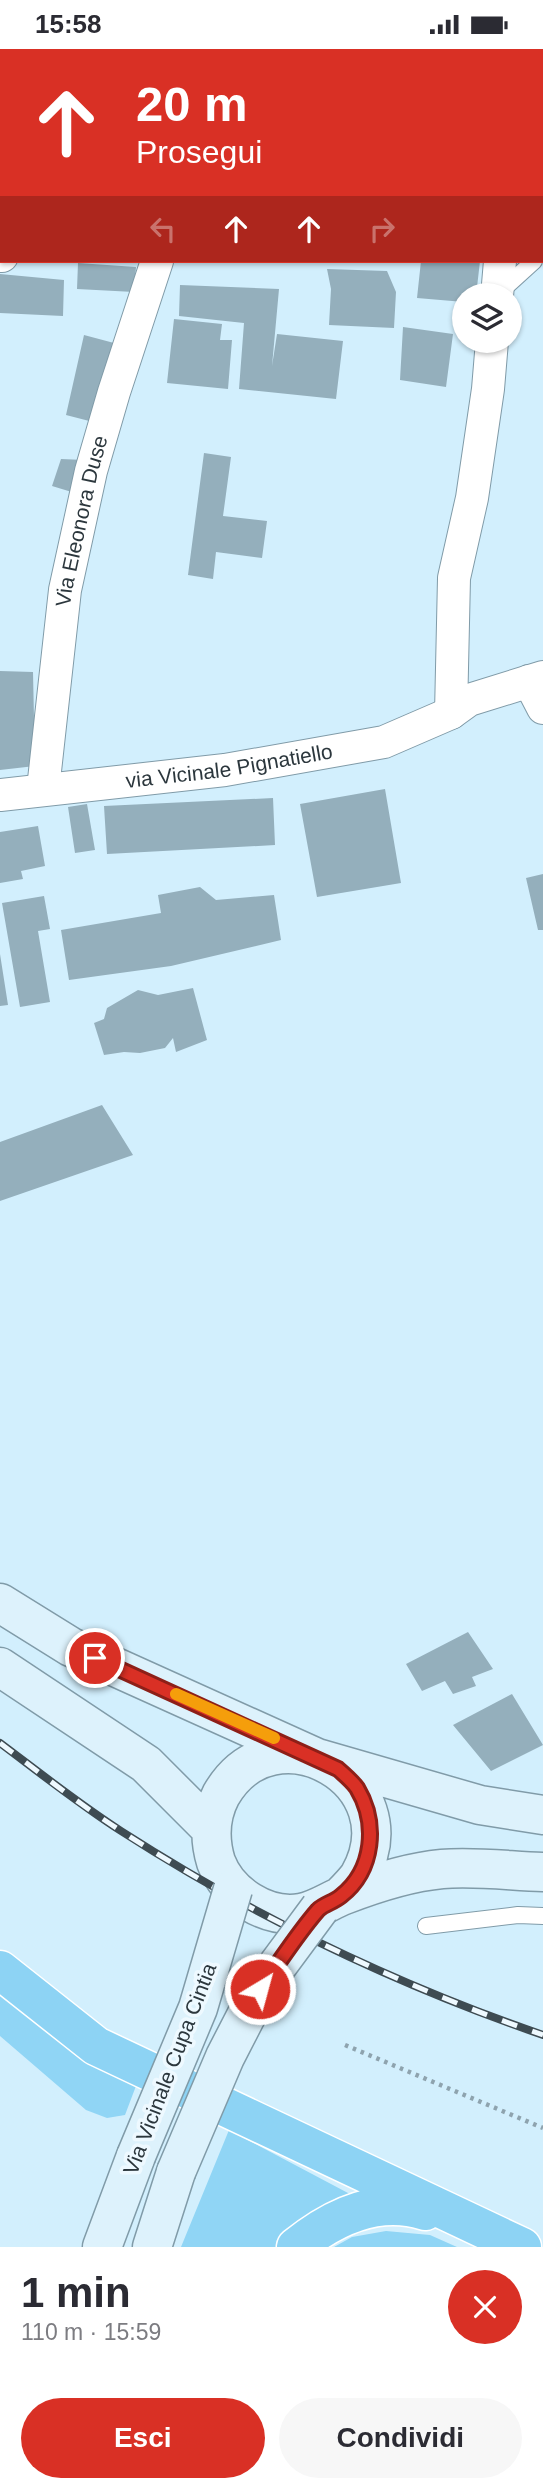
<!DOCTYPE html>
<html lang="it">
<head>
<meta charset="utf-8">
<style>
	body { margin:0; font-family:Arial,sans-serif; background:#f7f7f7; color:#2b2b33; height:100vh; display:flex; flex-direction:column; font-size:26px; white-space:nowrap }
	* { box-sizing:border-box; margin:0 }
	p { font-size:23px; color:#7c7c81 }
	.icon { flex:none; width:38px; height:38px; fill:none; stroke:currentColor; stroke-width:2; stroke-linecap:round; stroke-linejoin:round }
	.map { position:relative; height:2198px; overflow:hidden }
	.drawer { display:flex; flex-direction:column; background:#fff; flex:1 }
	.drawer>* { flex:none }
	.banner { position:absolute; left:0px; top:0px; width:544px; height:214px; box-shadow:0 2px 5px #0004; background:#d93025; color:#fff; overflow:hidden }
	.fabs { position:absolute; left:452px; top:234px; display:grid; gap:14px }
	.fabs a { display:grid; place-items:center; width:70px; height:70px; border-radius:50%; background:#fff; box-shadow:0 2px 5px #0004; font-size:35px }
	.pin { position:absolute; display:grid; place-items:center; width:60px; height:60px; color:#fff; margin:-30px; border:4px solid #fff; border-radius:50%; box-shadow:0 2px 7px #0007 }
	.me { position:absolute; width:77px; margin:-38px; rotate:37deg; stroke-linejoin:round; filter:drop-shadow(0 0 5px #0008) }
	.turn { display:flex; align-items:center; gap:24px; height:147px; padding:0 21px; font-size:32px }
	.turn .icon { width:91px; height:91px; stroke-width:2.5 }
	.turn b { display:block; font-size:49px; line-height:60px }
	.lanes { display:flex; align-items:center; height:66px; padding:0 21px; background:#0003; justify-content:center; gap:35px; direction:ltr }
	.lanes .off { opacity:.35 }
	.round { display:grid; place-items:center; flex:none; width:74px; height:74px; border-radius:37px; background:#f7f7f7 }
	.overview { display:flex; align-items:center; justify-content:space-between; height:119px; padding:0 21px }
	h1 { font-size:42px; font-weight:800; line-height:52px }
	.action { display:flex; gap:14px; margin-top:auto; padding:14px 21px }
	.action a { flex:1; height:80px; border-radius:42px; background:#d93025; color:#fff; font-size:28px; font-weight:800; line-height:80px; text-align:center }
	.action a+a { background:#f7f7f7; color:#2b2b33 }
	.status { display:flex; justify-content:space-between; align-items:center; height:49px; padding:0 35px; background:#fff; direction:ltr }
	.status svg { height:19px; fill:currentColor }
	.map>svg:first-child { display:block }
	.green { fill:#90d5f5 }
	.building { fill:#94afbc }
	.lines { fill:none; stroke-linecap:round; stroke-linejoin:round }
	.lane-casing { stroke:#809ba8; stroke-width:18 }
	.street-casing { stroke:#809ba8; stroke-width:34 }
	.secondary-casing { stroke:#809ba8; stroke-width:41 }
	.highway-casing { stroke:#fff; stroke-width:41 }
	.path { stroke:#8ea3ae; stroke-width:4.5; stroke-dasharray:3.5 5; stroke-linecap:butt }
	.lane { stroke:#fff; stroke-width:16 }
	.street { stroke:#fff; stroke-width:32 }
	.secondary { stroke:#ddf2fc; stroke-width:38 }
	.highway { stroke:#8dd3f4; stroke-width:38 }
	.rail-casing { stroke:#3e4b52; stroke-width:8 }
	.rail { stroke:#eef9ff; stroke-width:5; stroke-dasharray:16; stroke-linecap:butt }
	.secondary-bridge-casing { stroke:#809ba8; stroke-width:41; stroke-linecap:butt }
	.secondary-bridge { stroke:#ddf2fc; stroke-width:38 }
	.route-casing { stroke:#8d1f18; stroke-width:18 }
	.route { stroke:#d93025; stroke-width:12 }
	.slow { stroke:#f59e0b; stroke-width:12 }
	.labels { text-anchor:middle; stroke-width:7; stroke-linejoin:round; paint-order:stroke }
	.street-label { font-size:21px; fill:#2c373d; stroke:#eef9ff }
</style>
</head>
<body>
<div class="status"><b>15:58</b><svg viewBox="0 0 49 12"><path d="M0 12V9h3v3zM5 12V6h3v6zM10 12V3h3v9zM15 12V0h3v12zM26 1h20v11H26zM47 4h2v5h-2z"/></svg></div>
<div class="map">
<svg width="543" height="2198" viewBox="0 0 543 2198">
	<rect width="100%" height="100%" fill="#d2effd"/>
	<path class="green" d="M0 1937 139 2029 125 2066 107 2069 86 2061 0 1987Z
		M229 2081 365 2153 305 2176 276 2198H181Z
		M386 2182 430 2186 457 2198H334L352 2188Z"/>
	<path class="building" d="M421 212H480L476 247H464V253L417 249Z
		M78 214 136 218 134 243 77 240Z
		M327 220 387 222 396 243 394 279 329 276 331 240Z
		M0 225 64 231 63 267 0 264Z
		M180 236 279 240 272 317 277 285 343 292 336 350 239 340 244 274 179 267Z
		M174 270 222 275 220 291H232L228 340 167 334Z
		M403 278 453 285 446 338 400 331Z
		M84 286 114 294 97 374 66 366Z
		M204 404 231 408 223 467 267 472 262 509 216 503 213 530 188 526Z
		M61 410 84 411 75 444 52 437Z
		M0 622 33 623 35 717 0 721Z
		M385 740 401 834 317 848 300 755Z
		M273 749 275 796 107 805 104 757Z
		M87 755 95 801 75 804 68 758Z
		M38 777 45 817 21 822 23 830 0 834V783Z
		M543 825V881H538L526 829Z
		M200 838 216 851 274 846 281 891 171 917 69 931 61 881 161 864 158 846Z
		M44 847 50 880 38 882 50 953 20 958 2 854Z
		M0 905 8 956 0 957Z
		M193 939 207 991 176 1003 173 989 165 999 140 1004 124 1003 104 1006 94 974 104 970 107 959 138 941 158 946Z
		M102 1056 133 1106 0 1152V1093Z
		M468 1583 493 1620 472 1628 476 1637 453 1645 445 1632 422 1642 406 1615Z
		M512 1645 543 1696 491 1722 453 1676Z"/>
	<g class="lines">
		<defs>
			<path id="lane" d="M542 203 543 202
				M499 244 534 212
				M426 1877 518 1866 543 1867"/>
			<g id="street">
				<path d="M205 2V0"/>
				<path d="M0 207H2"/>
				<path d="M497 247 500 212"/>
				<path d="M529 632 543 659"/>
				<path d="M451 664 454 529 472 449 488 340 492 292"/>
				<path id="s1" d="M43 740 65 541 91 422 114 343 157 212"/>
				<path id="s2" d="M0 746 225 721 384 693 451 664 469 651 543 628"/>
			</g>
			<path id="secondary" d="M0 1554 71 1598 317 1709 480 1756 543 1766
				M0 1618 146 1715 211 1780
				M341 1847C347 1841 354 1834 359 1827 413 1733 274 1654 221 1746 210 1767 209 1790 216 1813 228 1845 266 1870 301 1864 317 1861 329 1852 344 1846 375 1834 409 1823 442 1820 474 1817 511 1822 543 1823
				M102 2198 136 2107
				M152 2198 176 2123"/>
			<path id="highway" d="M0 1921 96 1997 522 2198
				M296 2198C333 2168 378 2147 425 2162"/>
		</defs>
		<use href="#lane" class="lane-casing"/>
		<use href="#street" class="street-casing"/>
		<use href="#secondary" class="secondary-casing"/>
		<use href="#highway" class="highway-casing"/>
		<path class="path" d="M527 2V0
			M345 1996 543 2079"/>
		<use href="#lane" class="lane"/>
		<use href="#street" class="street"/>
		<use href="#secondary" class="secondary"/>
		<use href="#highway" class="highway"/>
		<defs>
			<path id="rail" d="M0 1694C40 1724 79 1755 121 1782 253 1867 395 1935 543 1986"/>
		</defs>
		<use href="#rail" class="rail-casing"/>
		<use href="#rail" class="rail"/>
		<defs>
			<path id="secondary-bridge" d="M136 2107 198 1959 233 1840
				M176 2123 225 2008 260 1940 320 1859"/>
		</defs>
		<use href="#secondary-bridge" class="secondary-bridge-casing"/>
		<use href="#secondary-bridge" class="secondary-bridge"/>
	</g>
	<g class="lines">
		<defs>
			<path id="route" d="M95 1609 338 1720C345 1726 352 1732 357 1739 378 1774 374 1821 341 1847 334 1853 324 1855 318 1861 297 1885 279 1914 260 1940"/>
		</defs>
		<use href="#route" class="route-casing"/>
		<use href="#route" class="route"/>
		<path class="slow" d="M176 1645 274 1689"/>
	</g>
	<g class="labels">
		<g class="street-label">
			<text dy="7" stroke="none"><textPath href="#s1" startOffset="271">Via Eleonora Duse</textPath></text>
			<text dy="7" stroke="none"><textPath href="#s2" startOffset="231">via Vicinale Pignatiello</textPath></text>
			<text transform="translate(170 2020) rotate(-69)" y="7">Via Vicinale Cupa Cintia</text>
		</g>
	</g>
</svg>
<div class="fabs">
<a><svg class="icon" aria-label="layers" viewBox="0 0 24 24"><path d="M12 4l9 5-9 5-9-5zM3 14l9 5 9-5"/></svg></a>
</div>
<div class="pin" style="left:95px;top:1609px;background:#d93025"><svg class="icon" aria-label="arrive" viewBox="0 0 24 24"><path d="M6 21V4h12l-3 4 3 4H6"/></svg></div>
<svg class="me" style="left:260px;top:1940px" viewBox="-20 -20 40 40"><circle r="17" fill="#d93025" stroke="#fff" stroke-width="3"/><path d="M0-11L8 9 0 5-8 9z" fill="#fff"/></svg>
<div class="banner">
<div class="turn"><svg class="icon" aria-label="ahead" viewBox="0 0 24 24"><path d="M12 20V5M6 11l6-6 6 6"/></svg><div><b>20 m</b>Prosegui</div></div>
<div class="lanes"><svg class="icon off" aria-label="left" viewBox="0 0 24 24"><path d="M17 20v-9H6M10 6l-5 5 5 5"/></svg><svg class="icon" aria-label="ahead" viewBox="0 0 24 24"><path d="M12 20V5M6 11l6-6 6 6"/></svg><svg class="icon" aria-label="ahead" viewBox="0 0 24 24"><path d="M12 20V5M6 11l6-6 6 6"/></svg><svg class="icon off" aria-label="right" viewBox="0 0 24 24"><path d="M7 20v-9h11M14 6l5 5-5 5"/></svg></div>
</div>
</div>
<section class="drawer">
<div class="overview"><div><h1>1 min</h1><p>110 m · 15:59</p></div><a class="round" style="background:#d93025;color:#fff"><svg class="icon" aria-label="close" viewBox="0 0 24 24"><path d="M6 6l12 12M18 6L6 18"/></svg></a></div>
<div class="action"><a>Esci</a><a>Condividi</a></div>
</section>
</body>
</html>
